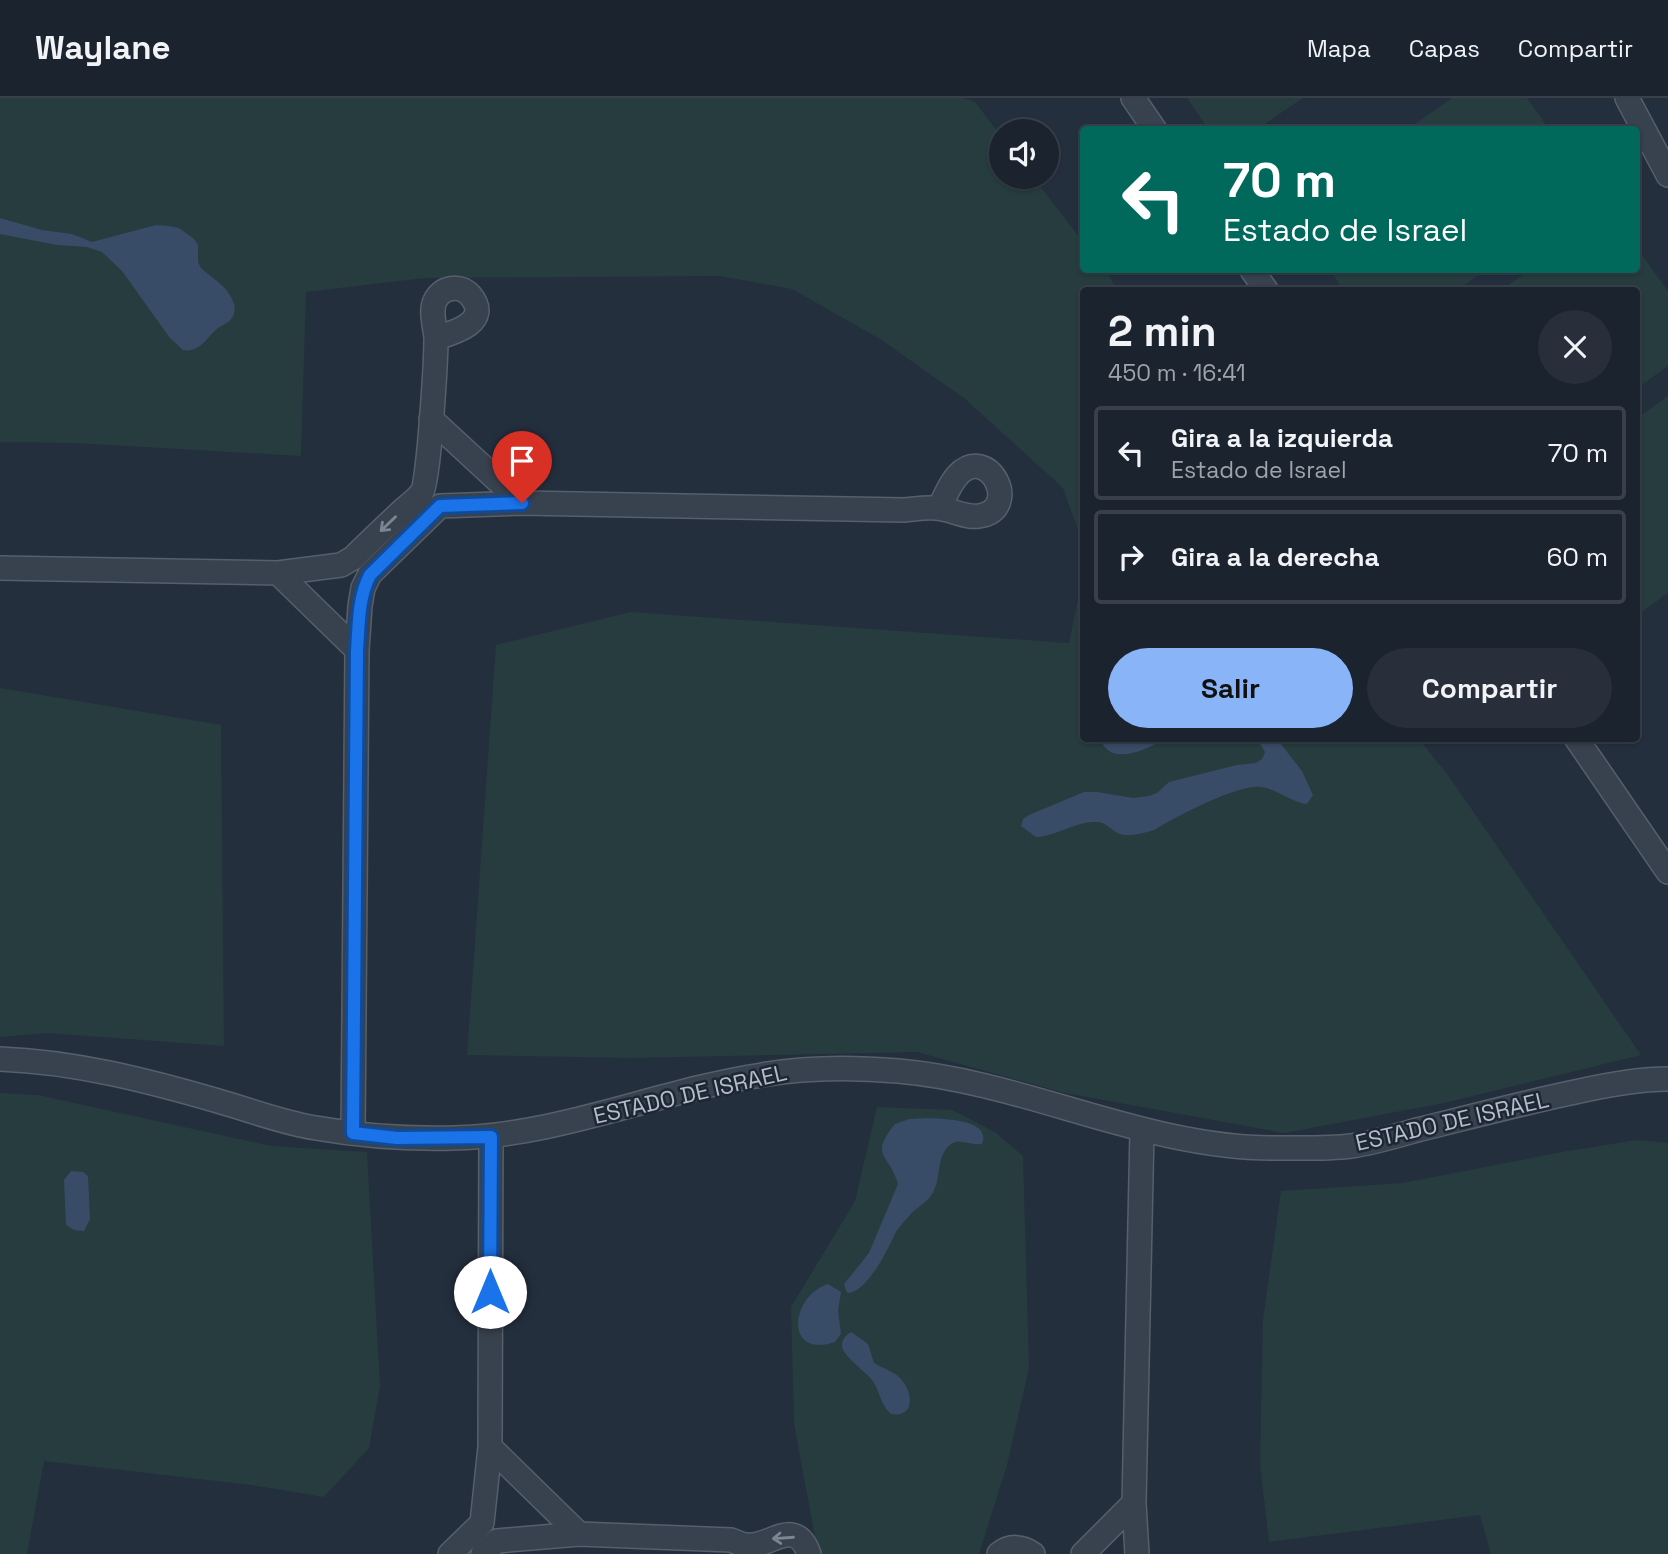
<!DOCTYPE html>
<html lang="es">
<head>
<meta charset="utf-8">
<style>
	body { margin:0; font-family:"Space Grotesk",sans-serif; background:#282f3a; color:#f1f3f6; height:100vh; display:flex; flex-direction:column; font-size:26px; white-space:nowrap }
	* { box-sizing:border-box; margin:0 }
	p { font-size:23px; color:#a0a4aa }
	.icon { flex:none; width:38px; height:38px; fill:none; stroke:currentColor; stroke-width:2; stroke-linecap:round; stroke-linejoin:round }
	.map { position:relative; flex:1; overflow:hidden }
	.panel { position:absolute; left:1080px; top:189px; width:560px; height:455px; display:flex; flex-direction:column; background:#1b232e; border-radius:7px; box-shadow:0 2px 5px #0004,0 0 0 2px #39404a }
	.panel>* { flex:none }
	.banner { position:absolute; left:1080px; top:28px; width:560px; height:147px; border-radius:7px; box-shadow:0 2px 5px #0004,0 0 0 2px #39404a; background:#00695c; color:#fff; overflow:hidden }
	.controls { position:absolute; left:989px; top:21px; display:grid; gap:14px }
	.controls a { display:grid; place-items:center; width:70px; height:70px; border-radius:50%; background:#1b232e; box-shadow:0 2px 5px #0004,0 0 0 2px #39404a; font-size:35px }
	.pin { position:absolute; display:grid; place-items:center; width:60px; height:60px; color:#fff; margin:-72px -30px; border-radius:50% 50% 50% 0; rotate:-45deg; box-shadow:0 0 7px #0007 }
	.pin .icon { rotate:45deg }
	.me { position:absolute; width:77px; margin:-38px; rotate:0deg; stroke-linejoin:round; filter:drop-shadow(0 0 5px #0008) }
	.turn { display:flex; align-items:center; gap:24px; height:147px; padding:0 28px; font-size:32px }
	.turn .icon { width:91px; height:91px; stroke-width:2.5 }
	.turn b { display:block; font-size:49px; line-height:60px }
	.round { display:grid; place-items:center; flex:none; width:74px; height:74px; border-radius:37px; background:#282f3a }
	.headline { display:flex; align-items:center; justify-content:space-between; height:119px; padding:0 28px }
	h1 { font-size:42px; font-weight:700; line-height:52px }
	.button { display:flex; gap:14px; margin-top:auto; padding:14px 28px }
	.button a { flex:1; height:80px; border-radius:42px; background:#8ab4f8; color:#111; font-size:28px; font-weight:700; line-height:80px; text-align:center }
	.button a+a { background:#282f3a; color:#f1f3f6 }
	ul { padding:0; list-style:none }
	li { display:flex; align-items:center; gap:21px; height:94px; margin:0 14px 10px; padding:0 14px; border:4px solid #39404a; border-radius:7px }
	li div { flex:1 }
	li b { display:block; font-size:26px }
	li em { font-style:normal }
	header { display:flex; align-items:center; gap:42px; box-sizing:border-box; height:98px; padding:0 35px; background:#1b232e; border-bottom:2px solid #39404a }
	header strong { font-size:33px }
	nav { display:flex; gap:38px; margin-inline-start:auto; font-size:24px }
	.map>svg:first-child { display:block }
	.green { fill:#263c3f }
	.water { fill:#394c67 }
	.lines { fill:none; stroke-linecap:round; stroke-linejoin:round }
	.minor-casing { stroke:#565f6c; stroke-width:26 }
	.minor { stroke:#38414e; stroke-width:23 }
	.oneway { stroke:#7c8592 }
	.route-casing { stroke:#114b97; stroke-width:18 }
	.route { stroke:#1a73e8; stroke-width:12 }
	.labels { text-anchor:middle; stroke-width:5; stroke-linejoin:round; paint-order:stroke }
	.street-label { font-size:23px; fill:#b4bcc9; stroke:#1d2633 }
</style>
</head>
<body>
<header>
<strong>Waylane</strong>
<nav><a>Mapa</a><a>Capas</a><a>Compartir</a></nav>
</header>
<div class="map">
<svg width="1668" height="1456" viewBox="0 0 1668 1456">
	<rect width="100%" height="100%" fill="#242f3e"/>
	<path class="green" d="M0 0H963L975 4 1001 38V79H1033L1083 144V172H1105L1118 192H1083V446L1063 390 964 300 880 241 792 191 720 178 425 180 306 194 301 358 75 345 0 344Z
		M1187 0H1303L1257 31 1209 32Z
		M1452 0H1527L1549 31H1408Z
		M1636 149 1668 193V268L1636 291V192H1501L1530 172H1636Z
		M1329 172H1486L1457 192H1344Z
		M1668 298V495L1636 518V321Z
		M1083 477V640L1419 641 1450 680 1641 957 1444 1005 1284 1035 1065 995 917 954 630 960 467 957 496 547 631 514 1069 545Z
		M0 590 221 627 224 948 47 935 0 939Z
		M0 995 38 997 271 1048 367 1054 380 1288 369 1350 324 1399 251 1387 44 1363 27 1456H0Z
		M877 1009 952 1012 995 1034 1023 1058 1029 1270 1007 1367 979 1456H818L794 1325 791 1209 855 1103Z
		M1637 1042 1668 1045V1456H1491L1480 1417 1269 1444 1260 1366 1263 1222 1281 1093 1403 1085 1562 1054Z"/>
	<path class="water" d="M0 120 42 132 72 136 92 144 156 127 168 128 179 130 194 141 198 147V164L201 170C213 181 229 189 234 206 235 211 235 217 231 221 228 225 222 227 218 230 206 240 200 255 183 252L170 240 122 173 102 154 87 149 57 147 0 136Z
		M1101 641V640L1163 641C1148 652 1108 669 1101 641Z
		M1257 641H1277L1302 673 1313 697 1307 706C1291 704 1277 691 1261 689 1237 686 1176 719 1154 732 1143 735 1126 741 1116 734 1109 730 1105 724 1096 724 1076 723 1057 738 1036 739L1021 728 1023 721 1029 717 1084 694H1097L1133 700 1149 698 1157 695 1169 684 1237 667 1256 665 1262 661 1265 654Z
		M928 1020C943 1021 992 1021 982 1046 972 1048 960 1040 951 1046 935 1058 942 1082 932 1096 927 1105 915 1110 909 1118 903 1125 896 1132 893 1140 886 1155 866 1195 847 1195L844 1186 869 1155 898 1086C890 1056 868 1059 895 1026L909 1021Z
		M71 1073 83 1074 88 1078 90 1121 84 1133 74 1132 66 1127 64 1082Z
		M828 1186 841 1194 838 1213 841 1236 835 1244C783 1261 791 1197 828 1186Z
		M851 1234 868 1246 874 1265C882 1270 893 1273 900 1280 913 1293 916 1320 891 1316 880 1307 880 1292 872 1282 865 1273 842 1257 842 1248 842 1241 846 1237 851 1234Z"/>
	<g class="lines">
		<defs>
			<path id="minor" d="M1133 0 1155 32
				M1627 0 1668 77
				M1252 172 1266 192
				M431 321 522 405 904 412C916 411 931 408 942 411 955 413 967 420 979 418 1023 411 988 345 958 377 950 385 945 399 939 410
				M0 470 278 475 341 467 353 460C369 444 386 428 403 412 409 407 417 401 422 394 429 383 436 260 436 240 435 228 430 213 435 203 441 189 460 186 470 197 493 224 453 235 436 240
				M278 475 357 552
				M1576 640 1668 774
				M0 961C75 964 146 982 218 1003 250 1012 283 1025 316 1030 361 1038 407 1041 453 1040 559 1038 657 993 762 977 807 969 853 969 898 973 1026 984 1144 1050 1274 1050 1299 1050 1326 1051 1351 1048 1373 1045 1396 1038 1417 1032 1470 1019 1522 1005 1575 994 1606 987 1637 981 1668 981
				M353 1035 357 552 360 508 363 490 370 476 440 408 522 405
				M490 1349 579 1436
				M450 1456 482 1425 490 1349 491 1039
				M483 1456 497 1443 579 1436 731 1442C736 1444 742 1447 747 1447 770 1450 795 1417 809 1456
				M999 1456C1010 1447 1022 1448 1033 1456
				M1083 1456 1134 1405
				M1137 1456 1134 1405 1142 1032"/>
		</defs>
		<use href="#minor" class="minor-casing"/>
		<use href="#minor" class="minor"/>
	</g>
	<defs><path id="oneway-shaft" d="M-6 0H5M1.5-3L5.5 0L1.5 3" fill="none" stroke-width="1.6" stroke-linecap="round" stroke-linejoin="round" transform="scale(1.75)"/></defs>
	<g class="oneway">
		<use href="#oneway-shaft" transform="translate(388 426) rotate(136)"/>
		<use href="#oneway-shaft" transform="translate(783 1440) rotate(176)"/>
	</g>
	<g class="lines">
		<defs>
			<path id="route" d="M490 1194 491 1039 397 1040 353 1035 357 552C359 526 358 500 370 477L440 408 522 405"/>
		</defs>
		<use href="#route" class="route-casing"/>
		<use href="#route" class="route"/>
	</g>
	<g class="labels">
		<g class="street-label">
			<text transform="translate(690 996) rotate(-13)" y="8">ESTADO DE ISRAEL</text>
			<text transform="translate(1452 1023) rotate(-13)" y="8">ESTADO DE ISRAEL</text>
		</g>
	</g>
</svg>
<div class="controls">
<a><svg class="icon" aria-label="sound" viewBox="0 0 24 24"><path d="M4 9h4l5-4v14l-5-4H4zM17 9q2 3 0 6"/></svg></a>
</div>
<div class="pin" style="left:522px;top:405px;background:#d93025"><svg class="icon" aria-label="arrive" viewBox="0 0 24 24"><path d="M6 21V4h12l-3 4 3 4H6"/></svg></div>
<svg class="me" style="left:490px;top:1194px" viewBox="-20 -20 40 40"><circle r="19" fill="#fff"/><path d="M0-13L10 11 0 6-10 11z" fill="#1a73e8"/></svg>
<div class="banner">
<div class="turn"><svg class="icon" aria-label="left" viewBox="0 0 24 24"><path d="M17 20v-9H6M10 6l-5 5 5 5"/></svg><div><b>70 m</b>Estado de Israel</div></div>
</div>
<section class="panel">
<div class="headline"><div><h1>2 min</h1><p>450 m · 16:41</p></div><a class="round"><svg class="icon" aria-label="close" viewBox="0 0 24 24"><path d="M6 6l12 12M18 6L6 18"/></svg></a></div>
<ul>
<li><svg class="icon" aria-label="left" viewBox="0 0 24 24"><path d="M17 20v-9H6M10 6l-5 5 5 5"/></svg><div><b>Gira a la izquierda</b><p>Estado de Israel</p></div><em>70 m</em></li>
<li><svg class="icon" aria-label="right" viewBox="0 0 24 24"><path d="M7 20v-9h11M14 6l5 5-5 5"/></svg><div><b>Gira a la derecha</b></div><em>60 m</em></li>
</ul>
<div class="button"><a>Salir</a><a>Compartir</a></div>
</section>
</div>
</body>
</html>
